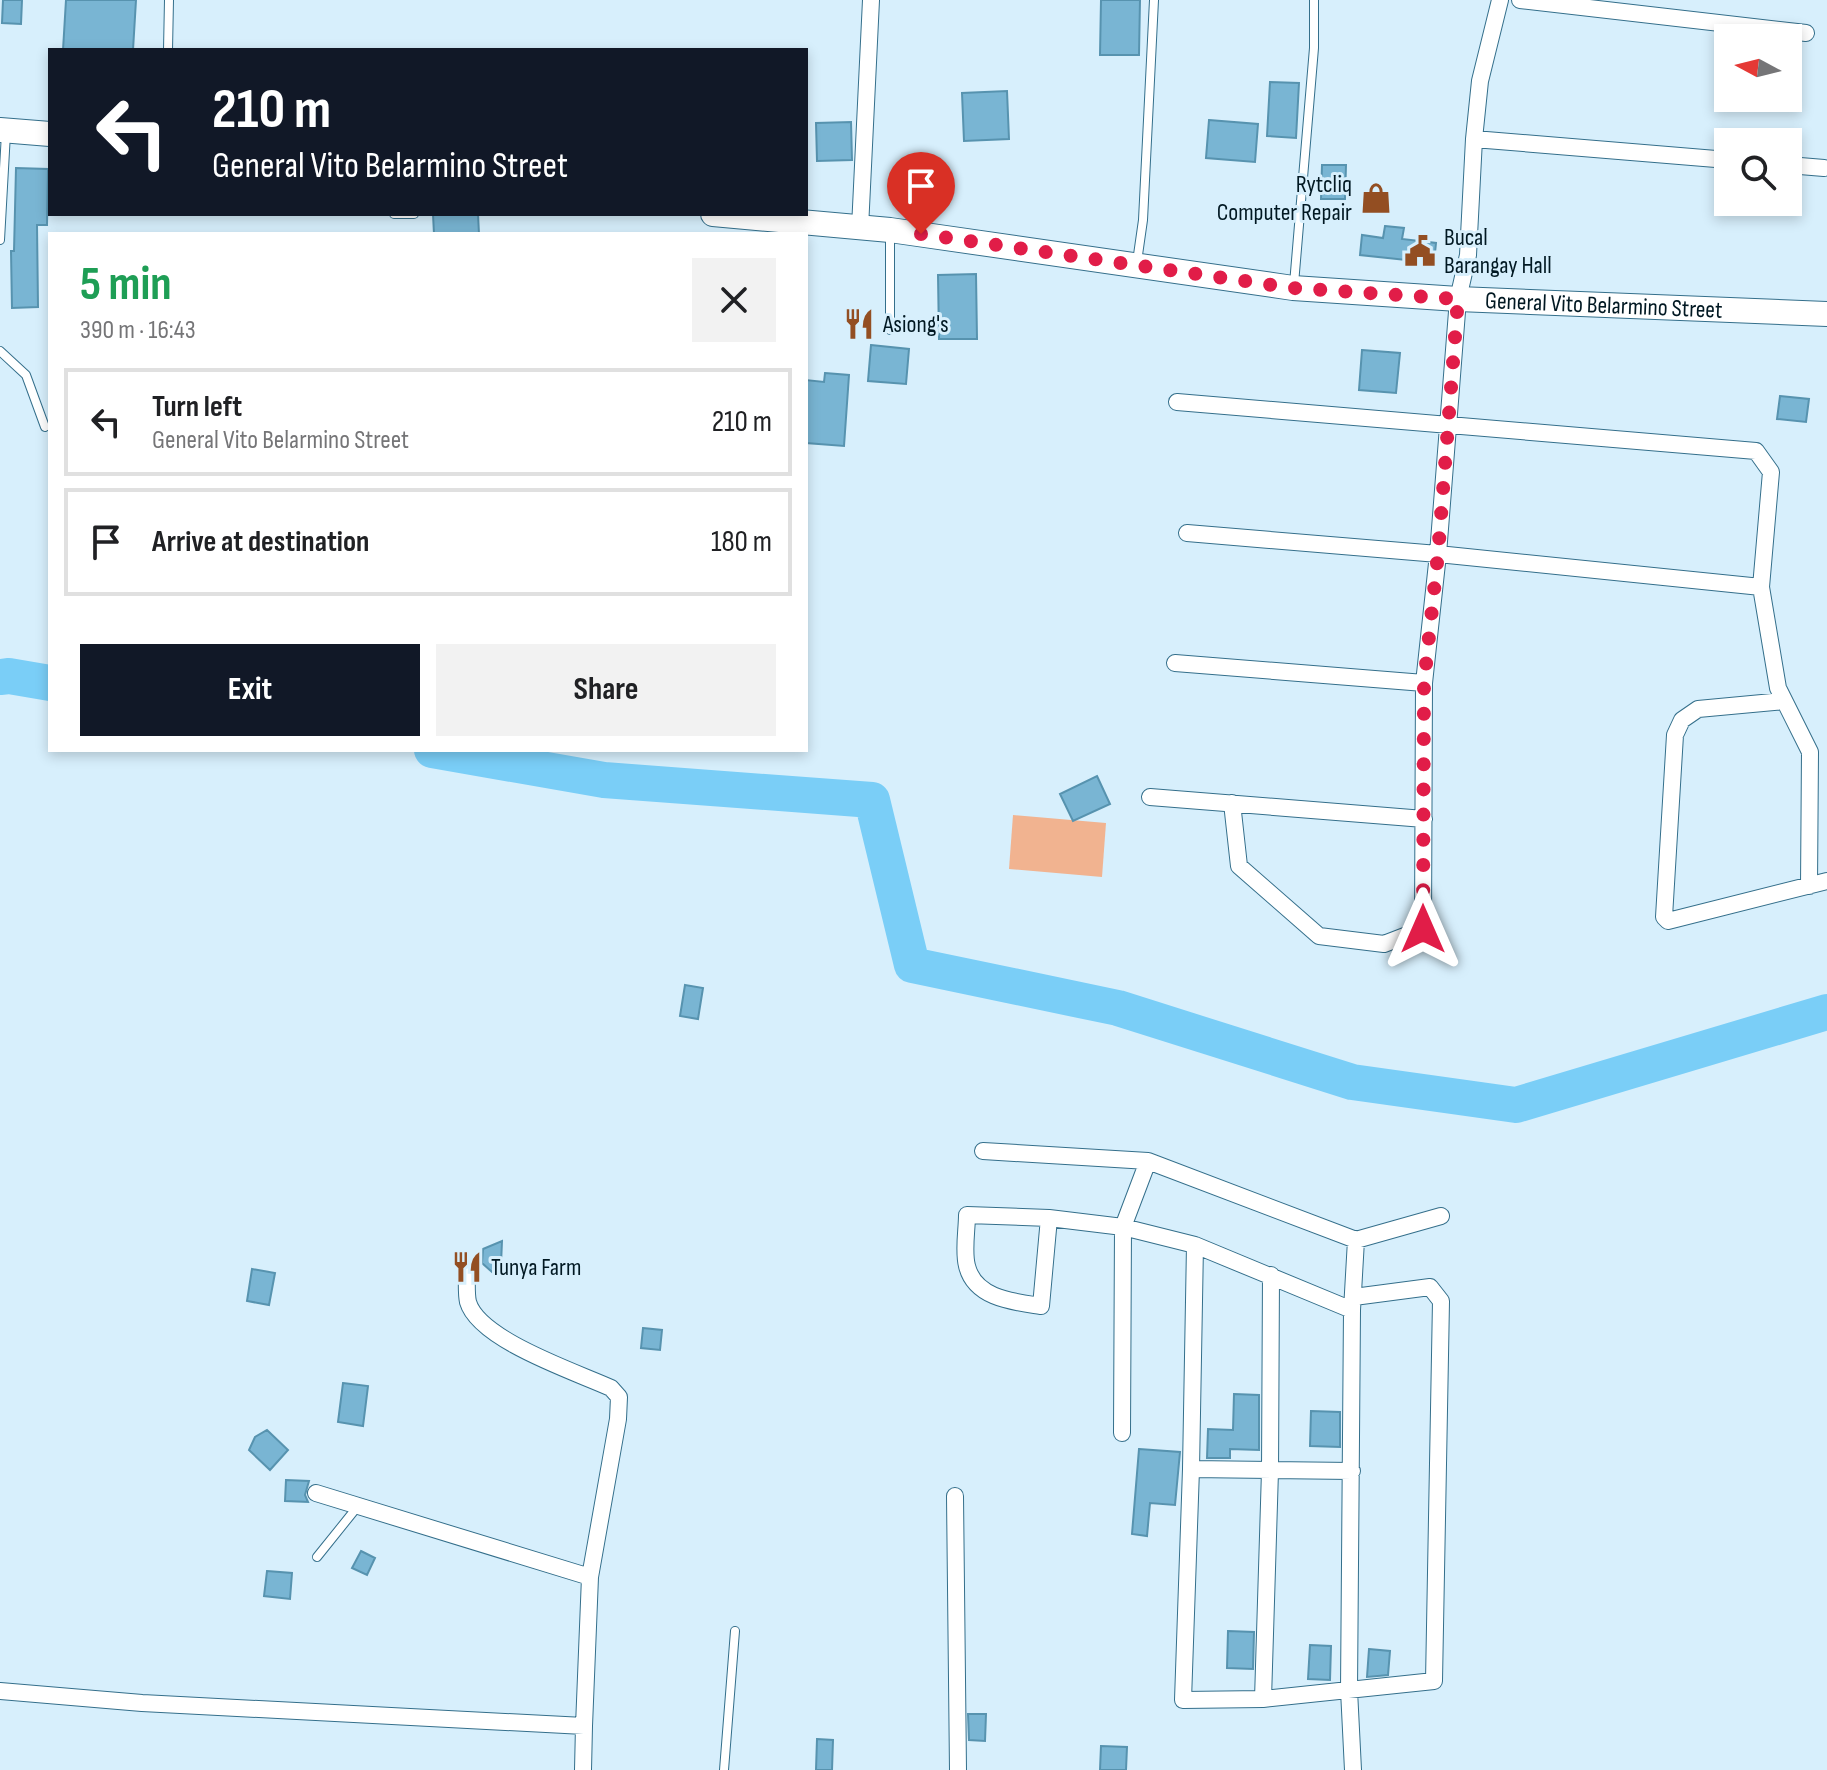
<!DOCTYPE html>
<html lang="en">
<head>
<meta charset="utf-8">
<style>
	body { margin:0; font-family:"Sofia Sans Condensed",sans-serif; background:#f2f2f2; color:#202124; height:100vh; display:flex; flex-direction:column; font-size:30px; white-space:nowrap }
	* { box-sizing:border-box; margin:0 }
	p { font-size:26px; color:#757577 }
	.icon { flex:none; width:44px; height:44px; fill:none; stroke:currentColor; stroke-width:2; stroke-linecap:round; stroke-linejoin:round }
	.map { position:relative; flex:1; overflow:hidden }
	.panel { position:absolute; left:48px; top:232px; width:760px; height:520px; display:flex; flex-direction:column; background:#fff; border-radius:0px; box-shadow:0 4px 12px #0003 }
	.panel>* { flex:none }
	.hud { position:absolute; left:48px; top:48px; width:760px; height:168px; border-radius:0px; box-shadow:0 4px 12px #0003; background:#111827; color:#fff; overflow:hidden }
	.needle { width:52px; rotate:277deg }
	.tools { position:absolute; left:1714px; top:24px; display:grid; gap:16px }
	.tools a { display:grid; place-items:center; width:88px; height:88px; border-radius:0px; background:#fff; box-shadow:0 4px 12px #0003; font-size:40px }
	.pin { position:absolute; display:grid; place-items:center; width:68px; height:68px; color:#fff; margin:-82px -34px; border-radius:50% 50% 50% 0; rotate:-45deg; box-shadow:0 0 8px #0007 }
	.pin .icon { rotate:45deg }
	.me { position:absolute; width:88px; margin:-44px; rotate:0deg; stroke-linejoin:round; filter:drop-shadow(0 0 6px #0008) }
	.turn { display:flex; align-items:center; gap:28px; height:168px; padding:0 32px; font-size:36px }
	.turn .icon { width:104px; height:104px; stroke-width:2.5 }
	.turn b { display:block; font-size:56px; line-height:68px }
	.round { display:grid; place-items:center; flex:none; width:84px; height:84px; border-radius:0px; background:#f2f2f2 }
	.head { display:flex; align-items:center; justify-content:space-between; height:136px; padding:0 32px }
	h1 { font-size:48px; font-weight:700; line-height:60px; color:#1e9e55 }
	.action { display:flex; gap:16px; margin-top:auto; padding:16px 32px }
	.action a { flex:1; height:92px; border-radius:0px; background:#111827; color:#fff; font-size:32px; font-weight:700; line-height:92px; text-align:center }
	.action a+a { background:#f2f2f2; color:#202124 }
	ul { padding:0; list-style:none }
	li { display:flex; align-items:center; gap:24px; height:108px; margin:0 16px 12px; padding:0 16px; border:4px solid #e0e0e0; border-radius:0px }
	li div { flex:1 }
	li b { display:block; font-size:30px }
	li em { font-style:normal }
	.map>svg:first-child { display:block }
	.green { fill:#f1b390 }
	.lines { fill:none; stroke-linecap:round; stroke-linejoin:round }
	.river { stroke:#7acef7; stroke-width:36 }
	.building { fill:#79b5d3; stroke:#5793af; stroke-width:2 }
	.lane-casing { stroke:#346f8b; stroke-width:10 }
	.street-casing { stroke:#346f8b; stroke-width:18 }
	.secondary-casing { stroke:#346f8b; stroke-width:26 }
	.lane { stroke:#fff; stroke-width:8 }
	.street { stroke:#fff; stroke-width:16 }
	.secondary { stroke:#fff; stroke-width:24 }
	.route { stroke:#e11d48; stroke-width:14; stroke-dasharray:0 25.2 }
	.labels { text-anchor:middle; stroke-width:6; stroke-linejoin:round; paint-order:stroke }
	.poi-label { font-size:24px; fill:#011822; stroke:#d7effc; text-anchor:start }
	.street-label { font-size:24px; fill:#011822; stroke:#d7effc }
</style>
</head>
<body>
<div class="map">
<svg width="1827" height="1770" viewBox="0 0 1827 1770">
	<rect width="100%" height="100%" fill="#d7effc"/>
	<path class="green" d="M1013 815 1106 823 1102 877 1009 869Z"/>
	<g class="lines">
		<path class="river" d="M0 677 9 676 50 683
			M432 750 604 780 872 800 912 965 1118 1008 1352 1082 1516 1105 1827 1012"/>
	</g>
	<path class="building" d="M3 0H22L21 24 2 23Z
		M66 0H136L133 50H63Z
		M1101 0H1140L1139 55H1100Z
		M1270 82 1299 83 1296 138 1267 136Z
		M1007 91 1009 139 964 141 962 93Z
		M1209 120 1258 124 1255 162 1206 158Z
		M851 122 852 160 817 161 816 123Z
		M1322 165H1346L1345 199H1321Z
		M16 168 48 169 47 225H37L38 307 12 308 11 251H14Z
		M433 214H478L479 234H434Z
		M1385 226 1404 228 1402 239 1436 243 1434 263 1360 255 1362 235 1383 238Z
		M976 274 977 339H939L938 275Z
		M871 345 909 349 906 384 868 381Z
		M1362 350 1400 353 1396 393 1359 390Z
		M825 373 849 375 844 446 806 443V380L824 382Z
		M1780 396 1809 399 1806 422 1777 419Z
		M1097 776 1110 804 1073 821 1060 794Z
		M685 985 703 988 698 1019 680 1016Z
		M502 1241 501 1264 492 1272 482 1263 483 1249Z
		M252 1269 275 1273 269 1305 247 1301Z
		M643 1328 662 1330 660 1350 641 1348Z
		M343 1383 368 1386 363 1426 338 1422Z
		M1234 1394 1259 1395V1450L1230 1449V1458H1207L1208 1429 1233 1430Z
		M1311 1411 1340 1412V1447L1310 1446Z
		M267 1430 288 1450 270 1470 249 1450 255 1437Z
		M1139 1449 1180 1452 1175 1505 1150 1503 1147 1536 1132 1534Z
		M286 1480 309 1481 305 1495 308 1502 285 1501Z
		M361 1551 375 1558 367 1575 352 1568Z
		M267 1571 292 1573 290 1599 264 1596Z
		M1228 1631 1254 1632 1253 1669 1227 1668Z
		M1310 1645 1331 1646 1330 1680 1308 1679Z
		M1369 1649 1390 1651 1388 1675 1367 1677Z
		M968 1714H986L985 1741 969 1740Z
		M817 1739 833 1740 832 1770H816Z
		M1101 1746 1127 1747 1126 1770H1100Z"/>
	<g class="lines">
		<defs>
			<path id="lane" d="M168 50 169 0
				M394 214H414
				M890 235V330
				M0 240 6 133
				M1137 262 1143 220 1154 0
				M1294 284 1314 48V0
				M0 351 26 375 45 427
				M317 1557 358 1506
				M724 1770 735 1631"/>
			<path id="street" d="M1520 0 1806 33
				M1474 139 1728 160
				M1788 165 1824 168
				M860 228 871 0
				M1177 402 1756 451 1771 472 1761 587 1778 688 1810 752 1809 886
				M1187 533 1438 554 1761 587
				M1175 663 1424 683
				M1784 701 1698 709 1682 720 1675 735 1664 917 1668 921 1827 881
				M1150 797 1424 819
				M1232 803 1239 866 1319 936 1384 944 1423 929 1424 683 1438 554 1458 299 1468 255 1474 139 1480 81 1500 0
				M983 1151 1148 1161 1356 1240 1441 1216
				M1049 1218 1041 1306C1015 1302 975 1299 967 1266 963 1251 967 1230 967 1215L1049 1218 1123 1227 1195 1245
				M467 1270C467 1280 466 1293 468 1302 479 1340 576 1372 611 1388L619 1397 618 1419 590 1577 584 1726
				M1352 1310 1195 1245 1191 1469 1183 1700 1263 1699 1434 1681 1441 1301 1430 1287 1354 1297
				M1122 1433 1123 1227 1148 1161
				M1191 1469 1352 1471
				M316 1493 590 1577
				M955 1496 958 1770
				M0 1691 142 1703 584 1726 583 1770
				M1263 1699 1270 1471 1271 1275
				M1353 1770 1349 1690 1352 1310 1356 1240"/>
			<g id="secondary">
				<path d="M0 130 50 134"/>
				<path id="s1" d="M713 214 890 230 1293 288 1458 299 1827 314"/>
			</g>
		</defs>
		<use href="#lane" class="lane-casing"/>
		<use href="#street" class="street-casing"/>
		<use href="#secondary" class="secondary-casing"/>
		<use href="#lane" class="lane"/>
		<use href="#street" class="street"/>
		<use href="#secondary" class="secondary"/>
	</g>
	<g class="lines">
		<path class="route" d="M921 234 1293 288 1458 299 1438 554 1424 683 1423 929"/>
	</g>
	<defs>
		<symbol id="shop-bare" viewBox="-9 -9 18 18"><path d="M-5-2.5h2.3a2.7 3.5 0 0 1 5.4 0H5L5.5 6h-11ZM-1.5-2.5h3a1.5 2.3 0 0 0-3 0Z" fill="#934e22" stroke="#d7effc" stroke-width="2.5" paint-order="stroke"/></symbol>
		<symbol id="civic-bare" viewBox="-9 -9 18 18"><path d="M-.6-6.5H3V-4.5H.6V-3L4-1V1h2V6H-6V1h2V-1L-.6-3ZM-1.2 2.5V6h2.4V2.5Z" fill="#934e22" stroke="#d7effc" stroke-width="2.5" paint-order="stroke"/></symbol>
		<symbol id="restaurant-bare" viewBox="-9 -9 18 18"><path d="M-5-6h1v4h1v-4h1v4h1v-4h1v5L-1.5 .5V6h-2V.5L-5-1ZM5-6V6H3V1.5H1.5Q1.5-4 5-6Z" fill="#934e22" stroke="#d7effc" stroke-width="2.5" paint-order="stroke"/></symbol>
	</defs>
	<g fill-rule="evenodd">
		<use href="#shop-bare" x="1354" y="176" width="44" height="44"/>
		<use href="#civic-bare" x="1398" y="229" width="44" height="44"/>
		<use href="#restaurant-bare" x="837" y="302" width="44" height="44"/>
		<use href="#restaurant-bare" x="445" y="1245" width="44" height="44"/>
	</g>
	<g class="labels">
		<g class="poi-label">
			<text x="1352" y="192" text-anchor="end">Rytcliq<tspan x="1352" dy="28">Computer Repair</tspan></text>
			<text x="1444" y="245">Bucal<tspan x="1444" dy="28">Barangay Hall</tspan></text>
			<text x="883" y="332">Asiong's</text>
			<text x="491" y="1275">Tunya Farm</text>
		</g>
		<g class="street-label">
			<text dy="8" stroke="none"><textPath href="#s1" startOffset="896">General Vito Belarmino Street</textPath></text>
		</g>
	</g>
</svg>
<div class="tools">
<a><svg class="needle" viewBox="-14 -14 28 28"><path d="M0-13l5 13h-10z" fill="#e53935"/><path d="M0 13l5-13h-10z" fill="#757577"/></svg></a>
<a><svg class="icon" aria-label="search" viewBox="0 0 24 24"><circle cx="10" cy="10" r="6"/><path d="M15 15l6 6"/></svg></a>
</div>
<div class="pin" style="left:921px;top:234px;background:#d93025"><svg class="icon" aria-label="arrive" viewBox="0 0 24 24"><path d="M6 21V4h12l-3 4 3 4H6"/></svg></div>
<svg class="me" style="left:1423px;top:929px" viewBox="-20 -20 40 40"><path d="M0-17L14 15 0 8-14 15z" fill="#e11d48" stroke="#fff" stroke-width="4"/></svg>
<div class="hud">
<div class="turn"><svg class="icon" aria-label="left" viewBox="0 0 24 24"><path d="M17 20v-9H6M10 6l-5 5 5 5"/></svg><div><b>210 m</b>General Vito Belarmino Street</div></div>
</div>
<section class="panel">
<div class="head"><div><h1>5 min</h1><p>390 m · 16:43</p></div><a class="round"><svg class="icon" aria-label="close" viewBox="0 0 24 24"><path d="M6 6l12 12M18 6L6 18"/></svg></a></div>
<ul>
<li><svg class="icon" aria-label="left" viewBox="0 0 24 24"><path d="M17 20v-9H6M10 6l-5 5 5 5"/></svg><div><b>Turn left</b><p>General Vito Belarmino Street</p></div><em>210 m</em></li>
<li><svg class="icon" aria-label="arrive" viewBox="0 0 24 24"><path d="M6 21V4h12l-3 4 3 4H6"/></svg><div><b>Arrive at destination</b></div><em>180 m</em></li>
</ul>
<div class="action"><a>Exit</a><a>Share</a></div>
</section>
</div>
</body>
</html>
